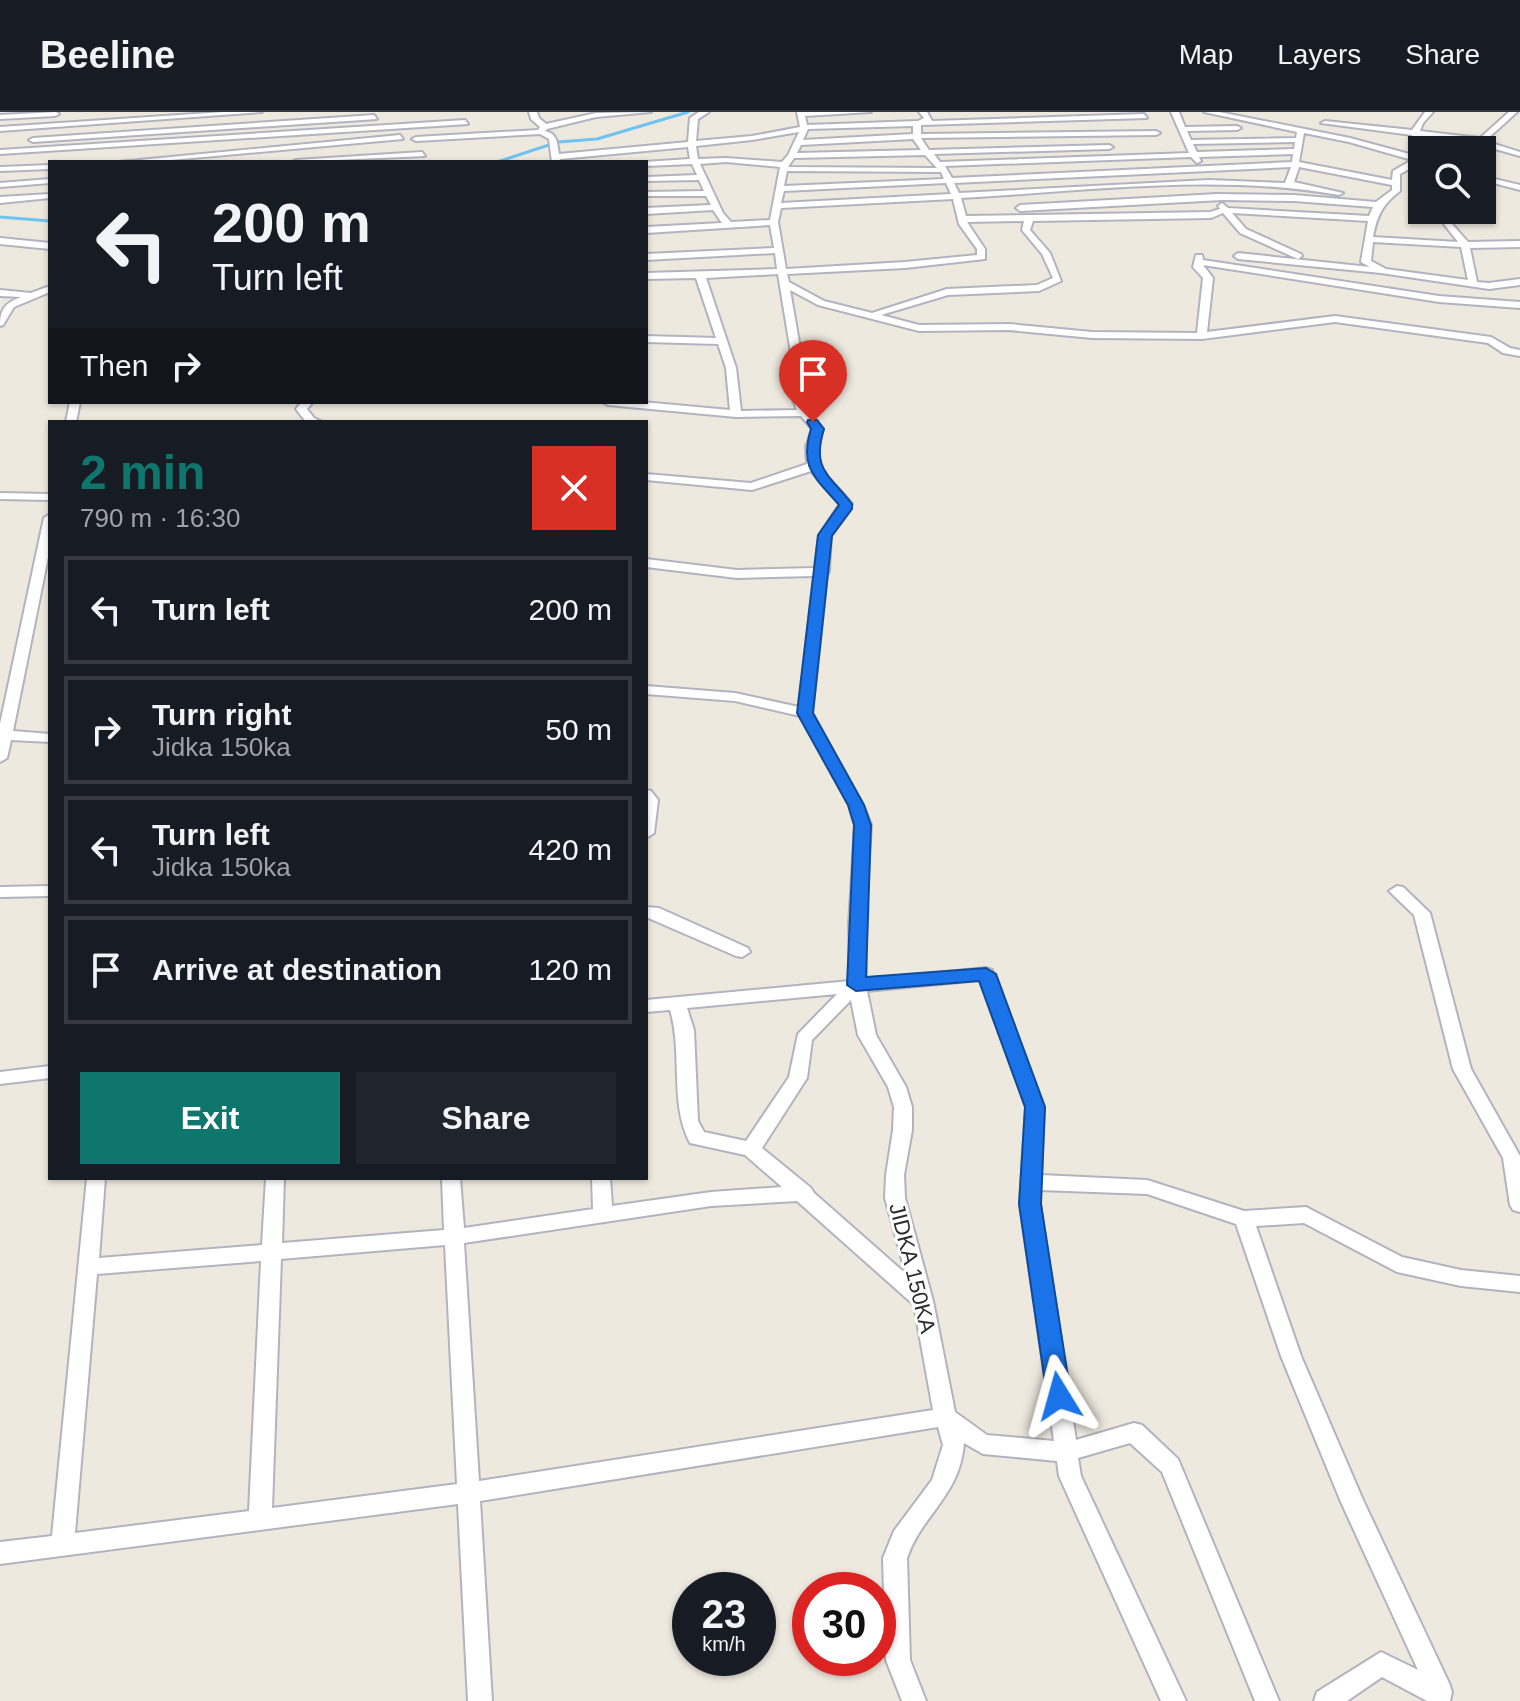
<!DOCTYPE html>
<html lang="en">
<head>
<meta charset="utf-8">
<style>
	body { margin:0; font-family:Arial,sans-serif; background:#20242c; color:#f1f3f6; height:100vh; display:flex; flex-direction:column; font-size:30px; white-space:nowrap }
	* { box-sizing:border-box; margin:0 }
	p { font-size:26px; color:#9ea1a6 }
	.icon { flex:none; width:44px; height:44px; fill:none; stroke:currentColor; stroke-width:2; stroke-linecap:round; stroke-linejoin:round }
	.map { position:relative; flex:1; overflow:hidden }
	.side { position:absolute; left:48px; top:308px; width:600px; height:760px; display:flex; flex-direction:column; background:#171b24; border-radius:0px; box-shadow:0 2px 6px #0004 }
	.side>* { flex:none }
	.hud { position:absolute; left:48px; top:48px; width:600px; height:244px; border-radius:0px; box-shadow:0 2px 6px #0004; background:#171b24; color:#f1f3f6; overflow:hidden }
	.controls { position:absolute; left:1408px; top:24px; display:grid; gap:16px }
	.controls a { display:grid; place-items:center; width:88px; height:88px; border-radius:0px; background:#171b24; box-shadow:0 2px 6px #0004; font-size:40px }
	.speed { position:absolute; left:672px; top:1460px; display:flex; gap:16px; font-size:40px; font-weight:700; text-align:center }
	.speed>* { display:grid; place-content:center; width:104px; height:104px; border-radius:50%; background:#171b24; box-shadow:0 2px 6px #0004; line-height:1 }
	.speed small { font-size:20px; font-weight:400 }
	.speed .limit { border:12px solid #d22; background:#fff; color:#111 }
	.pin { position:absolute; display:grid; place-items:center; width:68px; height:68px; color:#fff; margin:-82px -34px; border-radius:50% 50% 50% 0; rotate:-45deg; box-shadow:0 0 8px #0007 }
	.pin .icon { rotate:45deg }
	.me { position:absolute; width:88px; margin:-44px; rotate:352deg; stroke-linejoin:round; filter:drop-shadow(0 0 6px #0008) }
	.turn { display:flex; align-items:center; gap:28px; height:168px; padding:0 32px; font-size:36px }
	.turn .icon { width:104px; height:104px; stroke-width:2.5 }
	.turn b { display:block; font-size:56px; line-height:68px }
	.then { display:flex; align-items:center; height:76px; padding:0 32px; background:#0003; gap:16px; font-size:30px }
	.round { display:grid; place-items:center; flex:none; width:84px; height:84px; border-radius:0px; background:#20242c }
	.headline { display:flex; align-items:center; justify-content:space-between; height:136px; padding:0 32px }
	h1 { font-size:48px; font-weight:700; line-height:60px; color:#0f766e }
	.button { display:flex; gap:16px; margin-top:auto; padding:16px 32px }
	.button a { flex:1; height:92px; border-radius:0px; background:#0f766e; color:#fff; font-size:32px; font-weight:700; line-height:92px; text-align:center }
	.button a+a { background:#20242c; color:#f1f3f6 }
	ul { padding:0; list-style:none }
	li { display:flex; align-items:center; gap:24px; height:108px; margin:0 16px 12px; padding:0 16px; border:4px solid #363941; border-radius:0px }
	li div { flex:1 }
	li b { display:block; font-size:30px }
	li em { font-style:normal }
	header { display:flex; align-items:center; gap:48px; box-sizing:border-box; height:112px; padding:0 40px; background:#171b24; border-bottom:2px solid #363941 }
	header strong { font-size:38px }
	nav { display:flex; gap:44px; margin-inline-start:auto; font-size:28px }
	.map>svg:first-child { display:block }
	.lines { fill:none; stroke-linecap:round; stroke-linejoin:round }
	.stream { stroke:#6fc3f3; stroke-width:3 }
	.minor-casing { stroke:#b3b3c0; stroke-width:4 }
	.minor { fill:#fff; fill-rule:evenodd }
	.route { fill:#1a73e8; stroke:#114b97; stroke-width:2 }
	.labels { text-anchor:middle; stroke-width:6; stroke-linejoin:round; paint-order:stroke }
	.street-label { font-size:22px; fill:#2d2d2d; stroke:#fff }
</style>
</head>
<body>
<header>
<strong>Beeline</strong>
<nav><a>Map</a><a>Layers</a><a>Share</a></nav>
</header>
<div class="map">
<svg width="1520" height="1589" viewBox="0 0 1520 1589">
	<rect width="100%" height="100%" fill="#eee9df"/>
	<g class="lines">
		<path class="stream" d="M497 50 558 30 597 27 688 0
			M0 105 50 109"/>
		<defs>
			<path id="minor" d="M56 0 59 2 55 4 0 7V3Z
				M224 0H262L0 19V15Z
				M529 0H537L539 6 546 12 596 1 651 0 596 5 547 17 545 19C558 22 557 31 559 42L688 30 690 6 699 0H709L698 7 696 29 752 24 800 15 797 0H871L805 4 807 13 918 9 924 6 919 0H927L932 9 1144 2 1147 6 921 13V22L1156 19 1160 21 1156 23 921 26 929 38 1109 33 1113 35 1109 37 934 42 940 50 1189 41 1171 0H1179L1185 15 1237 14 1241 16 1237 18 1187 19 1191 28 1296 26 1297 20 1204 0H1219L1350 26 1413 43 1412 23 1321 11 1325 9 1412 18 1425 0H1433L1423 11 1420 19 1480 26 1509 0H1517L1485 29 1520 40V44L1481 33 1472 36 1474 30 1419 24 1422 50 1400 62V79C1383 92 1377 103 1373 125L1458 130 1444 112 1447 98H1455L1452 112 1468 130 1520 129V135L1470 136 1477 170 1489 171 1520 167V173L1489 177 1381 161 1238 147 1234 144 1238 141 1370 155 1361 150 1368 109 1232 101 1246 117 1301 142 1302 144 1298 147 1240 121 1223 101 1211 106 1033 109 1030 118 1050 141 1061 169 1039 179 948 183 881 203 919 213 1009 212 1092 220 1197 221 1203 166 1193 155 1196 143H1202L1203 148 1439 184 1520 190V196L1439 190 1203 153 1213 166 1207 220 1335 204 1491 225 1510 236 1520 238V244L1503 241 1488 231 1335 210 1202 227 1092 226 1009 218 919 219 818 193 790 178 803 253 795 267 809 300 823 317C810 359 828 362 852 392L831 423 829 460 827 463 812 601 863 693 871 713 865 813 866 868 986 856 992 858 1044 995 1041 1063 1147 1068 1244 1099 1306 1095 1402 1145 1461 1158 1520 1164V1180L1461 1174 1397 1160 1304 1111 1256 1114 1301 1244 1363 1388 1449 1571 1452 1580 1450 1589H1427L1382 1565 1347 1589H1314L1317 1580 1381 1540 1418 1558 1341 1390 1281 1244 1236 1112 1147 1082 1040 1078V1092L1076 1328 1134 1311 1142 1313 1178 1347 1279 1589H1255L1162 1360 1130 1331 1078 1346 1081 1364 1186 1589H1161L1059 1364 1057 1349 983 1342 964 1331C960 1384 922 1402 907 1446L910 1548 926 1589H902L886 1548 883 1446 894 1419 932 1368 943 1333 938 1315 480 1389 492 1589H468L458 1392 0 1452V1430L52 1424 87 1066H105L99 1146 262 1133 266 1066H284L282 1131 444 1118 442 1066H460L464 1116 593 1097 592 1066H610L612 1094 711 1080 782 1075 745 1043 690 1031C669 991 683 941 670 898L646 900V888L850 869 849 813 855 713 849 693 800 604 735 589 646 582V574L735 581 799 595 814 464 737 466 646 455V447L737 458 815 456 819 423 840 392 811 359 752 378 646 368V362L751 371 807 352 806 335 812 317 801 304 736 305 608 293 603 290H642L730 298 726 256 718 232 646 230V224L716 226 696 166 646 167V161L777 157 775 141 646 148V142L774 136 770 113 646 121V115L722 111 713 98 646 102V96L711 93 706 84H646V80L704 79 699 68 646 69V65L697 63 692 52 646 54 644 50 690 47 688 35 560 47V50H552L549 27 540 22 416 29 412 27 416 25 538 18 540 15 531 7ZM913 14V22L803 28 808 17ZM799 20 788 43 782 50 726 46 698 47 696 34 752 28ZM1304 21 1349 30 1412 48 1393 59 1392 68 1299 50ZM913 27 921 38 797 41 801 33ZM1295 30 1294 37 1197 40 1193 32ZM1293 42 1292 50 952 66 945 54 1191 45 1197 51 1201 49 1199 45ZM925 43 937 56 788 55 794 46ZM726 50 780 55 770 108 731 110 723 101 700 52ZM1291 55 1285 71 1209 68 959 81 954 71ZM1299 55 1392 73V78L1376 90 1294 83 1217 82 1020 93 1016 96 1020 99 1222 88 1294 89 1373 95 1369 104 1228 96 1222 91 1218 94 1220 97 1210 100 966 104 961 86C1086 79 1216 61 1339 83L1343 81 1294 70ZM787 59 941 60 944 67 784 74ZM946 71 951 82 781 91 784 79ZM953 87 959 112 977 137V143L905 150 786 157 778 110 781 96ZM1024 109 1022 118 1042 142 1053 166 1037 173 947 177 872 201 824 189 789 170 787 162 905 156 985 147V137L967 110ZM1373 130 1461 135 1468 168 1386 157 1371 149ZM778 162 793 253 785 267 797 298 741 299 736 256 706 166ZM980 868 1026 995 1020 1092 1054 1329 987 1323 955 1300 933 1189 905 1086 904 1063 912 1018V995L906 975 876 923 867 879ZM837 882 798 922 789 965 746 1029 704 1020 698 1009 694 918 687 896ZM851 888 858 923 888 975 894 995 893 1018 886 1063 885 1086 906 1162 814 1081 811 1076 762 1036 807 966 812 928ZM797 1089 914 1193 933 1298 479 1369 464 1131 711 1094ZM445 1133 457 1372 272 1396 281 1147ZM261 1149 249 1399 75 1421 97 1162Z
				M374 3 377 7 33 30 29 28 33 26Z
				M465 8 468 12 0 42V38Z
				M400 23 403 27 149 50H119Z
				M422 40 425 44 292 50 296 48Z
				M50 53V57L0 59V55Z
				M1482 64 1520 73V78L1482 68Z
				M50 67V71L0 75V71Z
				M50 82V86L0 91V85Z
				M0 126 50 131V137L0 132Z
				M50 174V180L14 195 3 213 0 214C0 197 5 191 21 185L0 184V178L31 181Z
				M70 290H80L76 310H66Z
				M302 290H313L307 297 314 306 322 310H306L296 297Z
				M0 381 50 382V388L0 387Z
				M50 402V435L13 619 50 622V630L11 628 7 646 0 650V612L44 406Z
				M646 678 651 679 658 688 654 721 646 726Z
				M50 774V784L0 785V775Z
				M1397 774 1403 775 1430 801 1471 957 1520 1044V1100L1513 1098 1510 1093 1503 1046 1453 957 1414 803 1389 779Z
				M646 795 659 796 748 836 750 840 742 845 736 844 646 805Z
				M50 954V966L0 972V960Z"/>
		</defs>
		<use href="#minor" class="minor-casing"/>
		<use href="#minor" class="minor"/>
	</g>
	<path class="route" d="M808 308H817L824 317C811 358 830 363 852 392V397L832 424 813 601 864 693 871 713 866 865 986 856 996 862 1045 995 1041 1092 1071 1284 1068 1292 1059 1295 1051 1292 1047 1284 1019 1092 1025 995 979 869 856 879 847 873 854 713 848 693 797 601 818 423 839 393C815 365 799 356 811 317L807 310Z"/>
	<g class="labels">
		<g class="street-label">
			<text transform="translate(913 1156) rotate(76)" y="8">JIDKA 150KA</text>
		</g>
	</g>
</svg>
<div class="controls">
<a><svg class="icon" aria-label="search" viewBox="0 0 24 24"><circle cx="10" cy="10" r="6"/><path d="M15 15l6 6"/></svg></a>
</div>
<div class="speed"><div>23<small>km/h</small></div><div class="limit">30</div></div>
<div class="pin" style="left:813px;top:310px;background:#d93025"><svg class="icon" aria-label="arrive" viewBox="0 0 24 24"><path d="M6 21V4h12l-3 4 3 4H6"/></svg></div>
<svg class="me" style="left:1059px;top:1284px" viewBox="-20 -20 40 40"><path d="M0-17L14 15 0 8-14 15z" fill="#1a73e8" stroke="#fff" stroke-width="4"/></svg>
<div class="hud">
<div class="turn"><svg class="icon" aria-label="left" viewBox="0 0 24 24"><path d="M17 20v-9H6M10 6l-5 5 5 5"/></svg><div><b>200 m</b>Turn left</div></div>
<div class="then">Then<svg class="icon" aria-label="right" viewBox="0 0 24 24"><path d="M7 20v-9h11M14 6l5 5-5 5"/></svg></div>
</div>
<section class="side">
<div class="headline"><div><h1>2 min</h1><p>790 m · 16:30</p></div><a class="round" style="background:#d93025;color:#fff"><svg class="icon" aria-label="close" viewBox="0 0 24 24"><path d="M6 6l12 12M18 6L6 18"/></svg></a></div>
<ul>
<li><svg class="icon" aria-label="left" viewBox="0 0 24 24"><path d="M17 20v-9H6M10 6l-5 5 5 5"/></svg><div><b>Turn left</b></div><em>200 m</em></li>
<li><svg class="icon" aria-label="right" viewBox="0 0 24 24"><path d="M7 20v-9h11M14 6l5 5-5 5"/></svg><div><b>Turn right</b><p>Jidka 150ka</p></div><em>50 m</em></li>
<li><svg class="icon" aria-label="left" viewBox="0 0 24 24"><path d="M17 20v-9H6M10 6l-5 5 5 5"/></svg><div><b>Turn left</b><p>Jidka 150ka</p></div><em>420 m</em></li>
<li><svg class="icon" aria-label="arrive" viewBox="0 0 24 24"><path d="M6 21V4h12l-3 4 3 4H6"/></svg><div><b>Arrive at destination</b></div><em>120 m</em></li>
</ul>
<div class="button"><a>Exit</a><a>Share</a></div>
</section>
</div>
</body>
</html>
